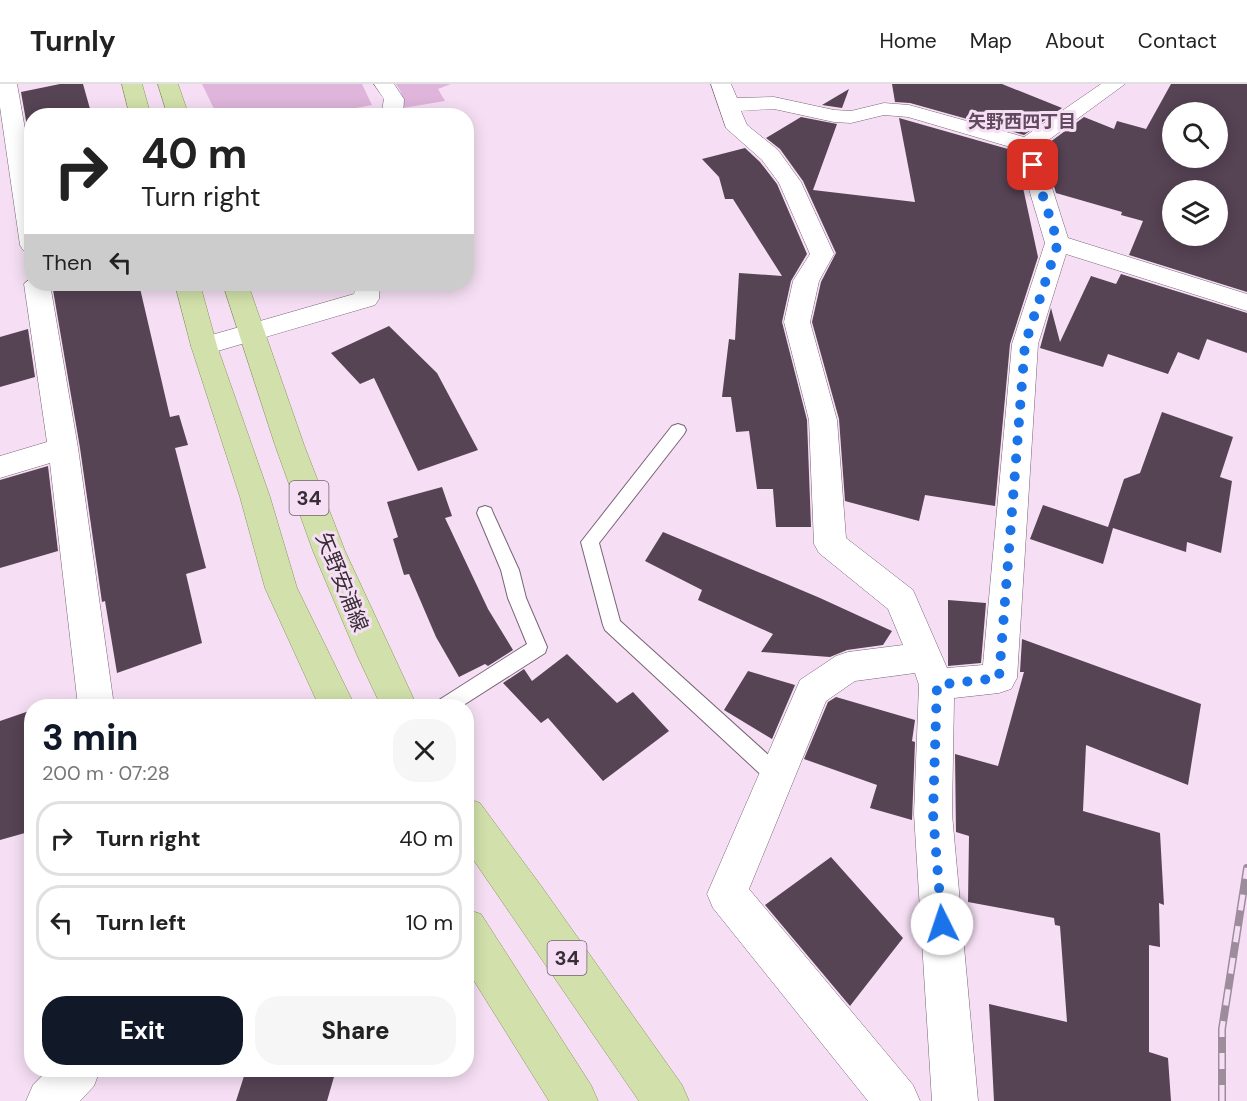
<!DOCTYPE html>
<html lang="en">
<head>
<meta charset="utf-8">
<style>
	body { margin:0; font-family:"DM Sans","Noto Sans JP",sans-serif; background:#f6f6f6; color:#222; height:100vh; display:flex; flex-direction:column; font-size:22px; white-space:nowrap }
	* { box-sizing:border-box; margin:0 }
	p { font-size:20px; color:#767676 }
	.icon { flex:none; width:33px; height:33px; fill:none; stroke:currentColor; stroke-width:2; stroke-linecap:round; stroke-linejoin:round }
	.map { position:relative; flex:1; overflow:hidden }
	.drawer { position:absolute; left:24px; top:615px; width:450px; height:378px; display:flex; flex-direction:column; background:#fff; border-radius:24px; box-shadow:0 3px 15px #0003 }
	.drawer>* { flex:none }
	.hud { position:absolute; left:24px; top:24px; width:450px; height:183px; border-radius:24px; box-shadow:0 3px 15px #0003; background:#fff; color:#222; overflow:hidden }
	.fabs { position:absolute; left:1162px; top:18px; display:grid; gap:12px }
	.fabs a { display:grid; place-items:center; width:66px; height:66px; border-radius:50%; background:#fff; box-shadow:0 3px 15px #0003; font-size:30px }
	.pin { position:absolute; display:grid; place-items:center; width:51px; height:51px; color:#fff; margin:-26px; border-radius:12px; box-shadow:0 3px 9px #0006 }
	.me { position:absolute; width:66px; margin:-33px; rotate:356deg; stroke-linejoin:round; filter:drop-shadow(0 0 4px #0008) }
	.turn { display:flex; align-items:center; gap:21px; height:126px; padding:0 18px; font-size:27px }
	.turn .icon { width:78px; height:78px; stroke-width:2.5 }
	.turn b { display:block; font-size:42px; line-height:51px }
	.then { display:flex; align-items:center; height:57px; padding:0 18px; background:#0003; gap:12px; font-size:22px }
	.round { display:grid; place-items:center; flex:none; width:63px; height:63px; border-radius:24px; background:#f6f6f6 }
	.headline { display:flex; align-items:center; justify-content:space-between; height:102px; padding:0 18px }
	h1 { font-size:36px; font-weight:800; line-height:45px; color:#111827 }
	.action { display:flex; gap:12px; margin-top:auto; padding:12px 18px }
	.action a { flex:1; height:69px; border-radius:24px; background:#111827; color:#fff; font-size:24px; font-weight:800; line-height:69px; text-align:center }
	.action a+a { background:#f6f6f6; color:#222 }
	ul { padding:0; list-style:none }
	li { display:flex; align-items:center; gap:18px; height:75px; margin:0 12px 9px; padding:0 6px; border:3px solid #e0e0e0; border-radius:24px }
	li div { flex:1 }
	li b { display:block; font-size:22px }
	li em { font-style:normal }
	header { display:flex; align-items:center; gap:36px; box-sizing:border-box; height:84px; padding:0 30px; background:#fff; border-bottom:2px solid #e0e0e0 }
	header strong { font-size:28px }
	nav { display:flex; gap:33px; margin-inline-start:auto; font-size:21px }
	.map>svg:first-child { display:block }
	.green { fill:#dfb5db }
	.building { fill:#564354; fill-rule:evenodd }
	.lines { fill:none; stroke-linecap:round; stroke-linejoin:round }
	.service-casing { stroke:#786476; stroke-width:2 }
	.minor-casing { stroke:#786476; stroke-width:1 }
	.primary-casing { stroke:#88955d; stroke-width:1 }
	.service { fill:#fff; fill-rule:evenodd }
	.minor { fill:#fff; fill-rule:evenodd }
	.primary { fill:#d2e1ab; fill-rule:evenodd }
	.rail-casing { stroke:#9d8d9c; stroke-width:8 }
	.rail { stroke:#f6dff4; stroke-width:5; stroke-dasharray:16; stroke-linecap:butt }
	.route { stroke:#1a73e8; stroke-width:10; stroke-dasharray:0 18 }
	.labels { text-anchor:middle; stroke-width:6; stroke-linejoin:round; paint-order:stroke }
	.far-neighbourhood-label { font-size:18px; font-weight:bold; fill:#5f4b5d; stroke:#f6dff4 }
	.shield { fill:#f6dff4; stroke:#70626e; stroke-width:1.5 }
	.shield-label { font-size:20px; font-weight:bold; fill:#362d35 }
	.street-label { font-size:21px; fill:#362d35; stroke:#f6dff4 }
</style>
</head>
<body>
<header>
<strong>Turnly</strong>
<nav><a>Home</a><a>Map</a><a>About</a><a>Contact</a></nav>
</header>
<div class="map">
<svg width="1247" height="1017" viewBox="0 0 1247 1017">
	<rect width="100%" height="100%" fill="#f6dff4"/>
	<path class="green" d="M202 0H362L372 21 320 31H217Z
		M396 0H451L438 5 445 17 403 24 401 8Z"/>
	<path class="building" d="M60 0H83L92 32H32V47L28 48 21 8Z
		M892 0H1002L1062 24 1024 51 910 19 895 18Z
		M1171 0H1247V208L1129 171 1143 137 1121 131 1122 128 1056 109 1042 64 1084 33 1114 45 1117 37 1146 45ZM1173 28H1218V74H1173ZM1173 106H1218V152H1173Z
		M849 5 842 24 822 21Z
		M801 33 837 40 813 106 915 118 899 34 1015 67 1025 100 1022 99 1038 173 1010 260 995 422 925 411 919 437 845 417 839 335 812 238 821 198 836 169 803 97 780 65 766 54Z
		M745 64 760 78 777 100 807 170 791 197 782 238 807 336 811 443H776L773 405H757L749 347 736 348 731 313H722L729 255 735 256 739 189 782 192 733 115H725L719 93 702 75Z
		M1121 190 1247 229V269L1207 255 1199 276 1178 268 1168 290 1108 270 1103 283 1040 264 1051 224 1060 258 1091 192 1116 200Z
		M52 200H139L170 333 179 331 188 361 175 364 206 484 186 490 202 559 117 589 105 517 102 518 80 364Z
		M389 242 437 289 478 366 418 387 374 294 360 300 331 269Z
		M28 245 35 293 0 303V253Z
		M1162 328 1233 353 1220 393 1232 397 1221 469 1187 458 1186 468 1113 444 1103 480 1030 455 1043 421 1108 443 1124 395 1140 389Z
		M48 382 58 467 0 484V396Z
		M442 403 452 432 445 434 488 525 513 566 488 582 485 580 459 593 436 553 409 490 404 491 393 455 398 453 387 418Z
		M663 448 820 514 892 547 883 561 847 566 830 573 761 568 773 550 698 516 702 506 645 477Z
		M948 516 986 519 981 579 948 582Z
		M1022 555 1201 620 1188 701 1086 661 1083 727 1160 749 1164 821 1159 819 1160 863 1149 861V968L1168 974 1171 1017H994L989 920 1067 938 1060 842 1055 841 1054 834 968 818 969 752 956 748 955 670 998 682 1024 588H1020Z
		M567 570 617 619 633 608 669 647 603 697 548 634 541 639 503 599 524 585 532 597Z
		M748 587 795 601 772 655 724 626Z
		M836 613 915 636 912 657 915 658 912 736 870 724 877 701 804 675 828 618Z
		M32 626V747L0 756V637Z
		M831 773 903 854 850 922 765 821Z
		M246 986H336L327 1017H236Z"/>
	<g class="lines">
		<defs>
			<path id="service" d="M678 340 684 342 686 346 684 350 599 459 620 537 784 685 787 692 784 699 777 702 770 699 605 546 603 541 581 458 672 342Z
				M485 422 491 424 493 429 519 486 526 514 547 563 545 569 462 622H436L439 616 527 560 508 514 501 486 477 429 479 424Z"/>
			<path id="minor" d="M0 0H17L32 85V168L23 166 20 161 0 23Z
				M374 0H394L404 15 403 32H381L384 15Z
				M711 0H731L737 14 774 13 834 26 851 27 884 19 909 21 1024 53 1101 0H1125L1039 63 1068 154 1247 210V227L1066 170 1038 260 1017 594 1011 605 999 609 954 614 952 730 978 1017H932L914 730 919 601 915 589 855 597 826 617 749 805 913 1001 920 1017H868L713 824 707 810 800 596 836 572 848 568 903 561 888 525 819 469 814 460 809 336 784 238 793 197 810 170 779 99 762 76 726 44ZM774 25 834 38 851 39 884 31 908 33 1017 65 1045 159 1012 260 983 581 947 584 913 506 846 454 837 336 810 238 819 197 834 170 801 98 778 66 747 41 741 27Z
				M32 193V200H50L78 364 114 622H78L50 379 0 394V372L47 358 24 200Z
				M356 200H380L379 215 375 221 204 271 194 268 191 262 194 256 354 210Z
				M48 986H100L94 1002 80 1017H26L33 1001Z"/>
			<path id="primary" d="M122 0H142L151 32H130Z
				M158 0H178L189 32H168Z
				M175 200H200L217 262 270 413 297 504 355 622H319L265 504 240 413 191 262Z
				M223 200H248L304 361 345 467 417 622H381L357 571 313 467 275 361Z
				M466 714 480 719 544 806 682 1001 689 1017H639L466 765Z
				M466 825 481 830 591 1001 598 1017H549L466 884Z"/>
		</defs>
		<use href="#service" class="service-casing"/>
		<use href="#minor" class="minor-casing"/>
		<use href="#primary" class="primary-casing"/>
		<use href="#service" class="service"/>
		<use href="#minor" class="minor"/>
		<use href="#primary" class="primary"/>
		<defs>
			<path id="rail" d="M1222 1017V945L1247 784"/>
		</defs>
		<use href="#rail" class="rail-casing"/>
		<use href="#rail" class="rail"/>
	</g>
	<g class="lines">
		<path class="route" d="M942 840 933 730 937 601 999 594 1025 260 1058 159 1033 81"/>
	</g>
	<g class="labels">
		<g class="far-neighbourhood-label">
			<text x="1022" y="44">矢野西四丁目</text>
		</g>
		<g class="shield">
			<rect x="289.5" y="397" width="39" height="34" rx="4.5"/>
			<rect x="547.5" y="857" width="39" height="34" rx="4.5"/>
		</g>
		<g class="shield-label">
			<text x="309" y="421">34</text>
			<text x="567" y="881">34</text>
		</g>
		<g class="street-label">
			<text transform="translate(342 498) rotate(68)" y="7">矢野安浦線</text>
		</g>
	</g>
</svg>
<div class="fabs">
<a><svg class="icon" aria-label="search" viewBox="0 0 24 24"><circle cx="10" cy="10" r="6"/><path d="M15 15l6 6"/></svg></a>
<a><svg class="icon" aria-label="layers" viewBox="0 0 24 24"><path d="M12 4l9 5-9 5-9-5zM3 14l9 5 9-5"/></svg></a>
</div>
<div class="pin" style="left:1033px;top:81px;background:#d93025"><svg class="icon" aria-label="arrive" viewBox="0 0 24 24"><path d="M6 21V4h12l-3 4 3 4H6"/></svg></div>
<svg class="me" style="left:942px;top:840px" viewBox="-20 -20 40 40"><circle r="19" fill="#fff"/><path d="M0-13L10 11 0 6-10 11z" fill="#1a73e8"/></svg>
<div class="hud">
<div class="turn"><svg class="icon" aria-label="right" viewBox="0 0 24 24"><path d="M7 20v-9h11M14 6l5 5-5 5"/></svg><div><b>40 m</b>Turn right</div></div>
<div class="then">Then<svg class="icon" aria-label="left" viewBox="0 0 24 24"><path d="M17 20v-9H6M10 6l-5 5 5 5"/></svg></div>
</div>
<section class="drawer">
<div class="headline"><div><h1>3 min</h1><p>200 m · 07:28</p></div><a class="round"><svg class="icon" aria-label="close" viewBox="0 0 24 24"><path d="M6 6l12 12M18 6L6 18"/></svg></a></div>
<ul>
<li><svg class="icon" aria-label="right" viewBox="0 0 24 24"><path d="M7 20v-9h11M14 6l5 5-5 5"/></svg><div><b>Turn right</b></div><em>40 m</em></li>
<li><svg class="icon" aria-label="left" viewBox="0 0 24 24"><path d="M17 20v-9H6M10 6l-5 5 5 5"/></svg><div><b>Turn left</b></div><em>10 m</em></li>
</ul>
<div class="action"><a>Exit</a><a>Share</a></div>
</section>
</div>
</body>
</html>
